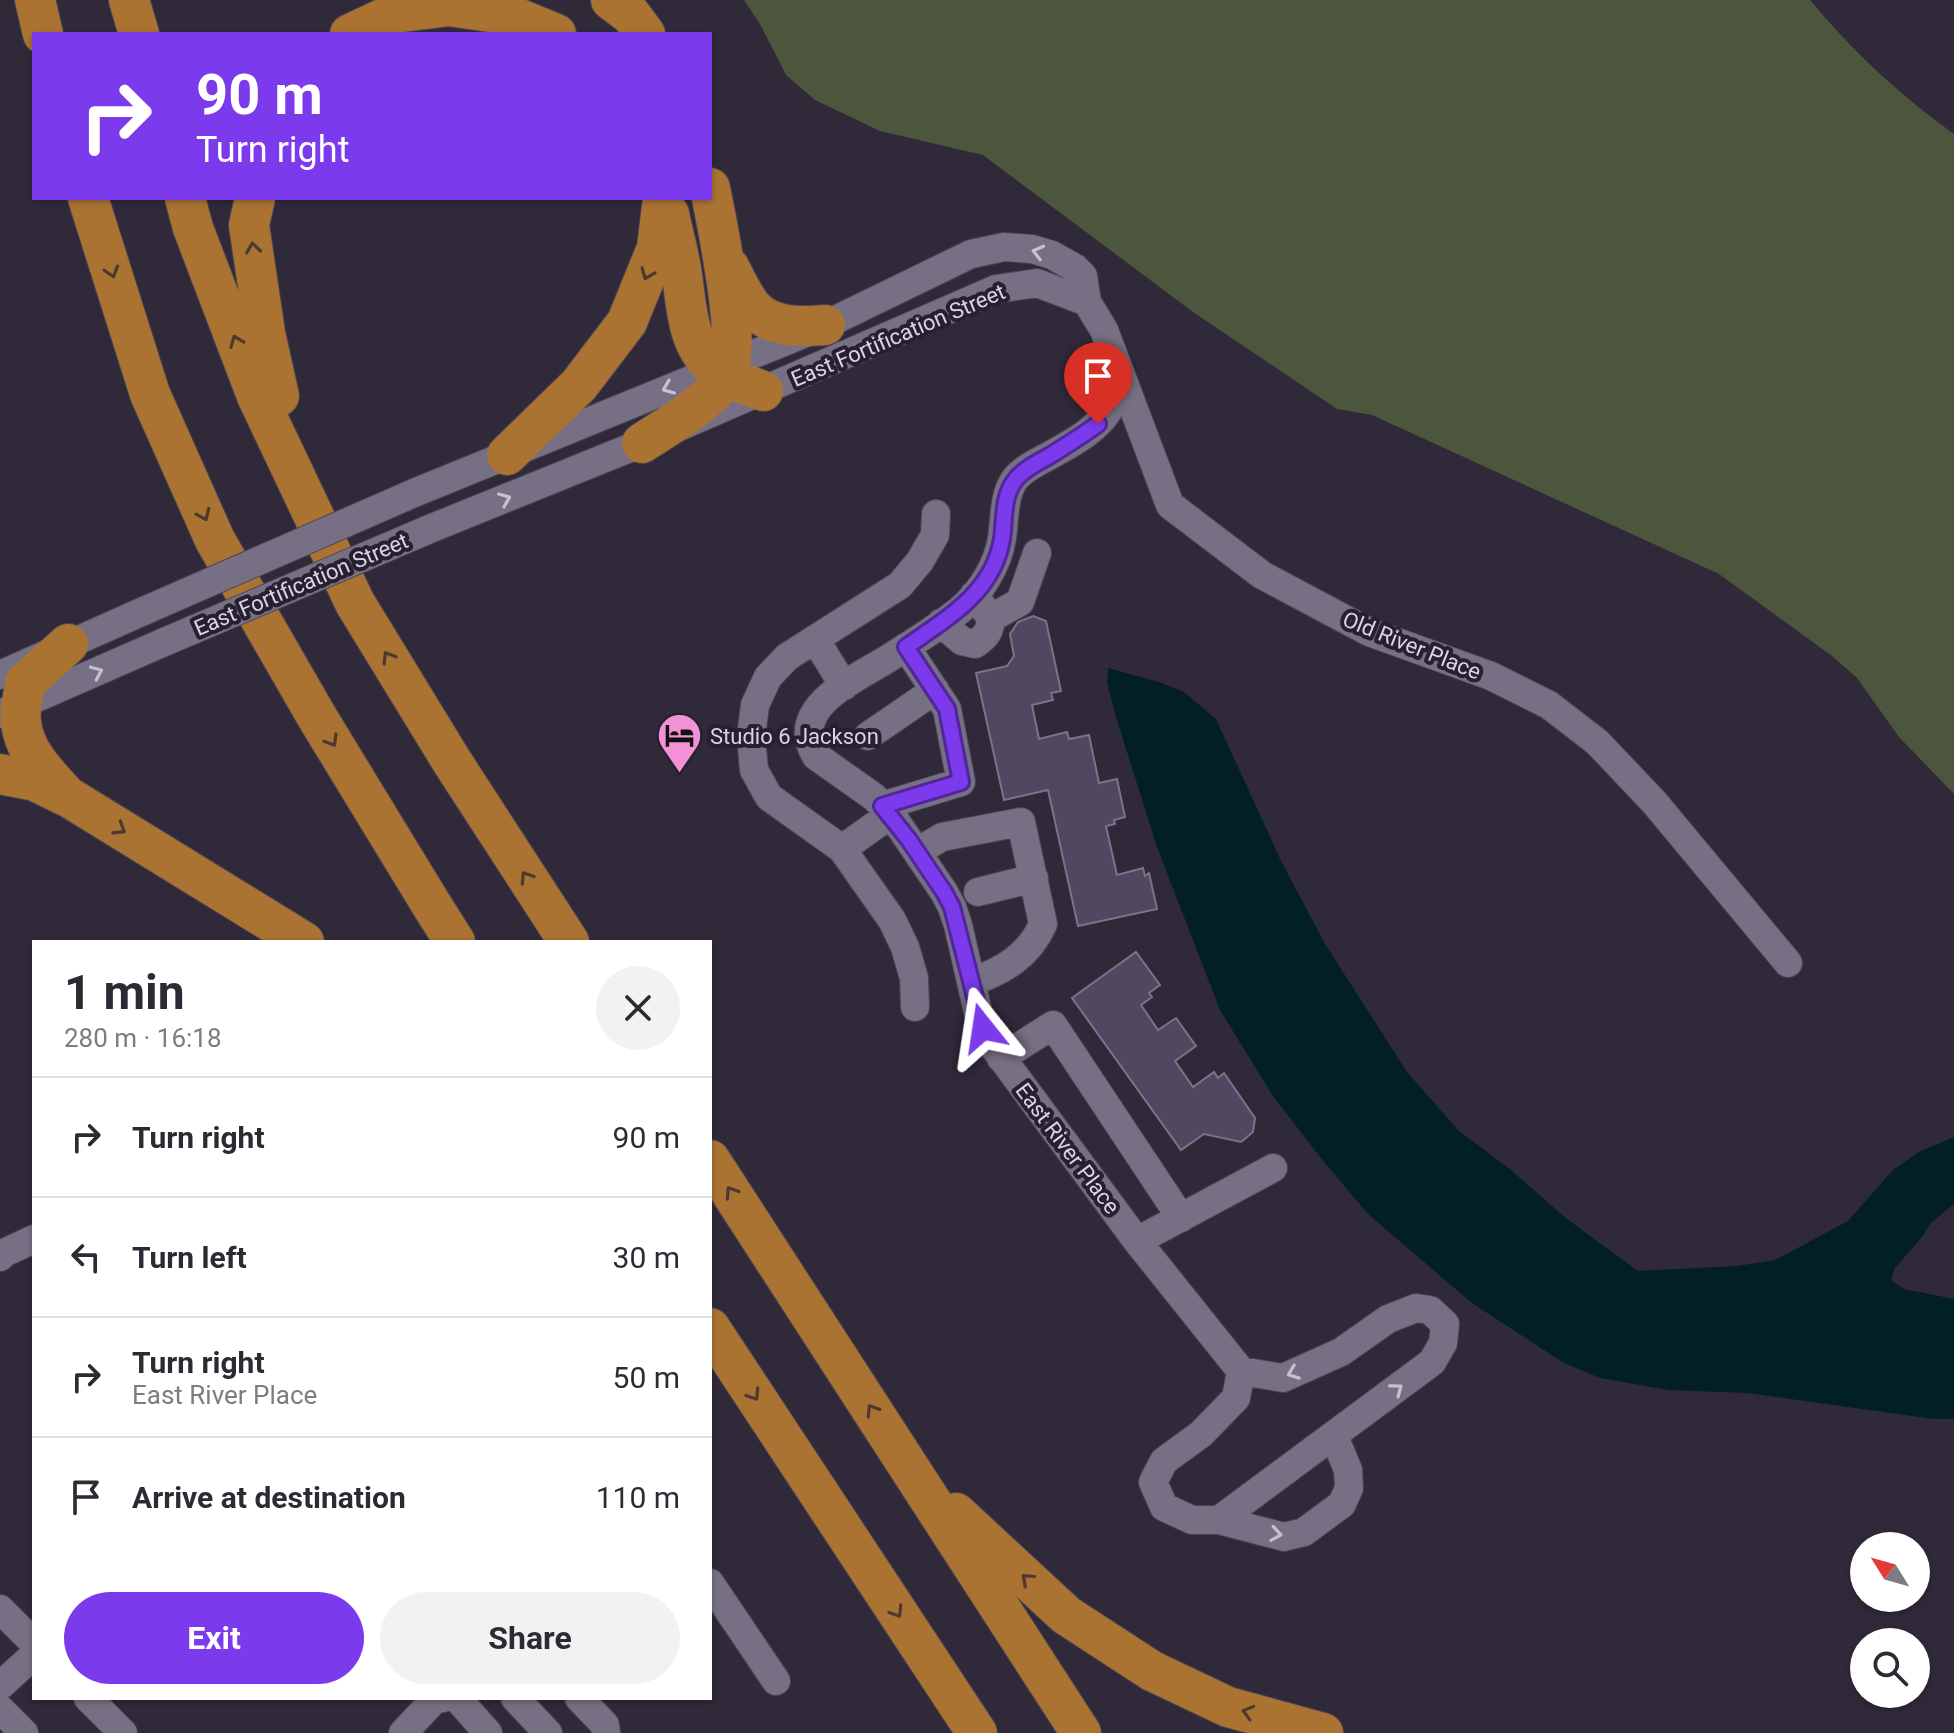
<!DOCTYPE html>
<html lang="en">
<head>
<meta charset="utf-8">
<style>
	body { margin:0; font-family:Roboto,sans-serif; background:#f2f2f3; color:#2b2b33; height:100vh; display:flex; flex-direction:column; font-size:30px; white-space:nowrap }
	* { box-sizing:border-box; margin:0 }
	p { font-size:26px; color:#7c7c81 }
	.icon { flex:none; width:44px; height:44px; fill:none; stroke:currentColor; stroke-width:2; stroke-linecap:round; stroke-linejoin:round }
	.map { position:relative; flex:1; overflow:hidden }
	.panel { position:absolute; left:32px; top:940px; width:680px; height:760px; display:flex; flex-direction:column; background:#fff; border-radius:0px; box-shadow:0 2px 6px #0004 }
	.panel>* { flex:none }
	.top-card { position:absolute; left:32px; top:32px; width:680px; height:168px; border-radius:0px; box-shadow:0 2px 6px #0004; background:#7c3aed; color:#fff; overflow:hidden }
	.needle { width:52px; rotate:307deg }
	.tools { position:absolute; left:1850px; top:1532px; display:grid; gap:16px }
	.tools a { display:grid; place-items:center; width:80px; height:80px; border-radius:50%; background:#fff; box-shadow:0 2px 6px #0004; font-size:40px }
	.pin { position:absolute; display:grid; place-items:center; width:68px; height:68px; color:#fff; margin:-82px -34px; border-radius:50% 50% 50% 0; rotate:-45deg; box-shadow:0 0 8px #0007 }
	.pin .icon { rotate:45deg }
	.me { position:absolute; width:88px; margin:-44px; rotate:345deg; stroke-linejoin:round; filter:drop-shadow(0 0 6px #0008) }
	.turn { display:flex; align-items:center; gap:28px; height:168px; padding:0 32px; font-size:36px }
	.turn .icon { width:104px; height:104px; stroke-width:2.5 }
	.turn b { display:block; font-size:56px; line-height:68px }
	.round { display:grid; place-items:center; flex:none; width:84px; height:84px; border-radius:42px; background:#f2f2f3 }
	.head { display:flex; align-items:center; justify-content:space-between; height:136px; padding:0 32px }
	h1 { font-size:48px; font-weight:700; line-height:60px }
	.button { display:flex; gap:16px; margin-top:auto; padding:16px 32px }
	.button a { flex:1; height:92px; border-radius:48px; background:#7c3aed; color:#fff; font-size:32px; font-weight:700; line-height:92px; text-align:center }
	.button a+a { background:#f2f2f3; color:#2b2b33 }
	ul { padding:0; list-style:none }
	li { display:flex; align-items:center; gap:24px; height:120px; padding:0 32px; border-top:2px solid #e1e1e2 }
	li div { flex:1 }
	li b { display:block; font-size:30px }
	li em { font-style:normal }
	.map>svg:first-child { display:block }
	.green { fill:#4c563d }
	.water { fill:#031f26 }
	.building { fill:#524761; stroke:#7c7387; stroke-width:2 }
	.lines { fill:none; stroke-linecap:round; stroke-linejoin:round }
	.minor-casing { stroke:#4b4553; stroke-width:30 }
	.highway-casing { stroke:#4b4553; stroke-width:42 }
	.minor { stroke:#776f83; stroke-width:28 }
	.highway { stroke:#aa7332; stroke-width:40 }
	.minor-bridge-casing { stroke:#4b4553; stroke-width:30; stroke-linecap:butt }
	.minor-bridge { stroke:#776f83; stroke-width:28 }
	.oneway { stroke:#4e3931 }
	.oneway2 { stroke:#c5c1cd }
	.route-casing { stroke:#51269a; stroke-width:20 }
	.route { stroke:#7c3aed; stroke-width:14 }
	.labels { text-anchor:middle; stroke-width:8; stroke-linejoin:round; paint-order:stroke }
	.street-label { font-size:22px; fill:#d9d5e0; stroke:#272030 }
	.poi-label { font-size:22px; fill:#d9d5e0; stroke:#272030; text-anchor:start }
</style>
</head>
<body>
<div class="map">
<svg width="1954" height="1733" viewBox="0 0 1954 1733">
	<rect width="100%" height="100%" fill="#30293a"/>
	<path class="green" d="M744 0H1810C1852 51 1901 96 1954 134V794L1899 737 1857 678 1832 656 1719 574 1372 415 1337 409 1193 312 983 155 880 131 815 100 786 75 760 24Z"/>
	<path class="water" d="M1108 668 1159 682 1184 692 1216 719 1281 861 1325 944 1407 1072 1459 1131 1511 1170 1567 1219 1638 1271 1737 1266 1775 1260 1848 1221 1893 1170 1919 1152 1954 1137V1204L1931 1223 1922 1237 1895 1268 1891 1280 1904 1289 1954 1299V1419H1934L1747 1393 1669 1390 1600 1378 1564 1363 1472 1303 1368 1214 1320 1157 1273 1096 1220 1010 1157 847 1116 717 1107 683Z"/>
	<path class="building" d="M1033 616 1046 621 1061 691 1051 693 1053 700 1032 705 1039 739 1067 732 1069 739 1089 735 1099 783 1117 779 1125 817 1114 820 1115 824 1106 826 1117 875 1143 868 1145 876 1149 873 1157 909 1078 926 1048 790 1004 800 976 673 1007 666 1014 656 1010 634 1018 622Z
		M1136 952 1160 985 1149 993 1152 997 1141 1005 1158 1030 1176 1018 1196 1046 1175 1061 1193 1087 1214 1072 1218 1078 1224 1073 1255 1118 1253 1132 1241 1142 1204 1134 1181 1150 1072 998Z"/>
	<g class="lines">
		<defs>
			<path id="minor" d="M1122 378C1118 387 1116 398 1111 406 1098 431 1068 445 1045 458 1034 464 1023 469 1015 479 1003 496 1005 519 1002 538 998 565 981 592 960 610 938 627 913 643 889 658 867 672 830 689 816 711 806 726 807 741 816 756L874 797 891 814 944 892 952 907 958 925 978 1012 990 1042 1137 1241 1241 1371
				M414 493 825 325 971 254 1004 247 1032 249 1052 255 1075 268 1083 276 1087 302 1104 330 1170 505 1262 575 1369 632 1491 676 1549 705 1597 742 1654 802 1788 963
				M432 528 642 443 996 289 1037 283 1087 302
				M991 618 1020 602 1037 553
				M941 623 962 641 975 644C987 636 990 631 991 618L974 595
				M815 639 844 686
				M0 675 146 610
				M0 714 162 643
				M868 736 935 690
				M882 806 961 782 947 709 906 647
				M842 849 891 814
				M917 852 942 837 1021 822 1043 924C1029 956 1003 971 971 982
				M978 892 1034 878
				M915 1007 914 978 905 947 892 920 842 849 769 797 754 770 751 737 755 705 768 677 787 657 900 585 920 561 935 535 936 514
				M1001 1058 1053 1025 1181 1218
				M1137 1241 1273 1168
				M0 1257 4 1253 34 1239
				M1219 1520 1432 1362 1443 1343 1445 1324 1430 1310 1416 1308 1388 1319 1341 1352 1283 1378 1241 1371 1236 1398 1201 1434 1164 1461 1153 1482 1164 1507 1192 1520H1219L1284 1537 1304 1532 1342 1504 1349 1488 1348 1470 1334 1436
				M710 1583 776 1681
				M0 1609 34 1643
				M0 1686 34 1655
				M88 1698 123 1733
				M457 1698 488 1733
				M515 1698 548 1733
				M579 1698 605 1725 606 1733
				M0 1709 24 1733
				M403 1733 435 1699 443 1698"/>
			<path id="highway" d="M35 0 43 34
				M129 0 139 34
				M611 0 631 15 645 34
				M350 34 395 13 449 6 510 15 556 34
				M88 198 150 394 215 540 317 717 431 904 455 942
				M185 198 193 228 257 396 355 603 451 760 569 942
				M255 198 249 225 265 333 279 396
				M669 214C673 234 679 254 682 275 687 310 687 347 718 371 731 381 748 385 763 391
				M729 267C736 280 743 296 752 307 770 328 800 327 825 325
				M642 443C665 428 711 401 725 378 744 349 717 224 710 188
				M507 455 579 385 627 322 657 248 663 198
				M0 774 35 781 70 798 304 942
				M65 794C46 773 24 752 21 722 19 710 24 695 25 683L68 644
				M710 1160 1081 1733
				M710 1328 977 1733
				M956 1513 1066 1615 1152 1671 1228 1707 1323 1733"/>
		</defs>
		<use href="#minor" class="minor-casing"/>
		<use href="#highway" class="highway-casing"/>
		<use href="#minor" class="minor"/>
		<use href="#highway" class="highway"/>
		<defs>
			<path id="minor-bridge" d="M146 610 414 493
				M162 643 432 528"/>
		</defs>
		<use href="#minor-bridge" class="minor-bridge-casing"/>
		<use href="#minor-bridge" class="minor-bridge"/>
	</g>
	<defs><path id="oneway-chevron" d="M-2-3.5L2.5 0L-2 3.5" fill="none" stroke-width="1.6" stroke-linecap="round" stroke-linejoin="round" transform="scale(2)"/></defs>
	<g class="oneway">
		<use href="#oneway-chevron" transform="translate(253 248) rotate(-98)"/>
		<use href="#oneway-chevron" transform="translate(112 272) rotate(73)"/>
		<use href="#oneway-chevron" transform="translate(647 274) rotate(112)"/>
		<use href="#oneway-chevron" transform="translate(236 341) rotate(-111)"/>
		<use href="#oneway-chevron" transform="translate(204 515) rotate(66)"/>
		<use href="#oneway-chevron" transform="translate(388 657) rotate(-121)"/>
		<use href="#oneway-chevron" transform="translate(332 741) rotate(59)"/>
		<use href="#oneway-chevron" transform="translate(120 829) rotate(32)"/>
		<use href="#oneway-chevron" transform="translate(526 877) rotate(-123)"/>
		<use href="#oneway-chevron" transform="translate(731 1192) rotate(-123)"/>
		<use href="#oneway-chevron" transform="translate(754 1395) rotate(57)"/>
		<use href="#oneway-chevron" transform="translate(872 1410) rotate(-123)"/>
		<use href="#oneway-chevron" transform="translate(1027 1579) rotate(-138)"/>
		<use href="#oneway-chevron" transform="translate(897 1612) rotate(57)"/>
		<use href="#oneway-chevron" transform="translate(1248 1712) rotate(-164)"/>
	</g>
	<g class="oneway2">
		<use href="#oneway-chevron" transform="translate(1038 252) rotate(-166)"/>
		<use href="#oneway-chevron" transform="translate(668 388) rotate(158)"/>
		<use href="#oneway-chevron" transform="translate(505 499) rotate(-22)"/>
		<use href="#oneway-chevron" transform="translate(97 672) rotate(-24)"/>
		<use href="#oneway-chevron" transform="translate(1293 1373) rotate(159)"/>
		<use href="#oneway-chevron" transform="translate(1397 1389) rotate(-37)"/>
		<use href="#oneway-chevron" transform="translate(1276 1534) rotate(9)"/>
	</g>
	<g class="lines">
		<defs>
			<path id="route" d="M983 1028 952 907 944 892 909 840 882 806 961 782 947 709 906 647C947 618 993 593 1002 539 1005 519 1002 496 1016 479 1025 468 1039 462 1051 455 1067 445 1083 435 1098 424"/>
		</defs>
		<use href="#route" class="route-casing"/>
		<use href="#route" class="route"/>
	</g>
	<defs>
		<symbol id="hotel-pin" viewBox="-11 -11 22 30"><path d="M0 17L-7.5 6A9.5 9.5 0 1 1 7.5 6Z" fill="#f391d6" stroke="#272030"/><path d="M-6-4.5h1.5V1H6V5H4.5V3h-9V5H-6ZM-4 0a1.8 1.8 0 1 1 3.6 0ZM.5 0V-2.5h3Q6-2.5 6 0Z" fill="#111"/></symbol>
	</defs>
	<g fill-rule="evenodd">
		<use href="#hotel-pin" x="654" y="710" width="51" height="69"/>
	</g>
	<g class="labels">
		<g class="street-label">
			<text transform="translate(898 335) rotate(-23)" y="8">East Fortification Street</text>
			<text transform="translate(301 584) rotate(-23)" y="8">East Fortification Street</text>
			<text transform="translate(1412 645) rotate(22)" y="8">Old River Place</text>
			<text transform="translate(1068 1148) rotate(53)" y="8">East River Place</text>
		</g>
		<g class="poi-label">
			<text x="710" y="744">Studio 6 Jackson</text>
		</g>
	</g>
</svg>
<div class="tools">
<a><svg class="needle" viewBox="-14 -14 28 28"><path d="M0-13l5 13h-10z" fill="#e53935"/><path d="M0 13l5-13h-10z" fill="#7c7c81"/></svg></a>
<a><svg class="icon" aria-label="search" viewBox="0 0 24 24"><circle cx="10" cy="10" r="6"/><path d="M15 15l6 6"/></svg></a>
</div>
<div class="pin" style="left:1098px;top:424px;background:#d93025"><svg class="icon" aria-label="arrive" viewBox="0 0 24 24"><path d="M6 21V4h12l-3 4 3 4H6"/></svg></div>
<svg class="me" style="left:983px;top:1028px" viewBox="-20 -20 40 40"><path d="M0-17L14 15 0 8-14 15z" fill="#7c3aed" stroke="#fff" stroke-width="4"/></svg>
<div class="top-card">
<div class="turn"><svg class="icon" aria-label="right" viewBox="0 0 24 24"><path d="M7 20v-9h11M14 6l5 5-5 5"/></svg><div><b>90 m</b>Turn right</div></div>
</div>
<section class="panel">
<div class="head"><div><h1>1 min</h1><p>280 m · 16:18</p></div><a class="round"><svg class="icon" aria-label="close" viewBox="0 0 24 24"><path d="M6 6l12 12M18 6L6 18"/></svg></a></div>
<ul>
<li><svg class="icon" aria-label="right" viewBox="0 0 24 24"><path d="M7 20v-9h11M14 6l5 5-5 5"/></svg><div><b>Turn right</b></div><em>90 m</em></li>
<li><svg class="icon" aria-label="left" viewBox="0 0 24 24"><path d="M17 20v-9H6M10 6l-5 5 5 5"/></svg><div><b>Turn left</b></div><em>30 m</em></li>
<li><svg class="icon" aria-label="right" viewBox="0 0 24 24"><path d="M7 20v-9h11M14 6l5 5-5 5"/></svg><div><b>Turn right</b><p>East River Place</p></div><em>50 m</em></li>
<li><svg class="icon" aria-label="arrive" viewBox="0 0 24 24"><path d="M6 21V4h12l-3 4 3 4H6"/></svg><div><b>Arrive at destination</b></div><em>110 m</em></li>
</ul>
<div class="button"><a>Exit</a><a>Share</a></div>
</section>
</div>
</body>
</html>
